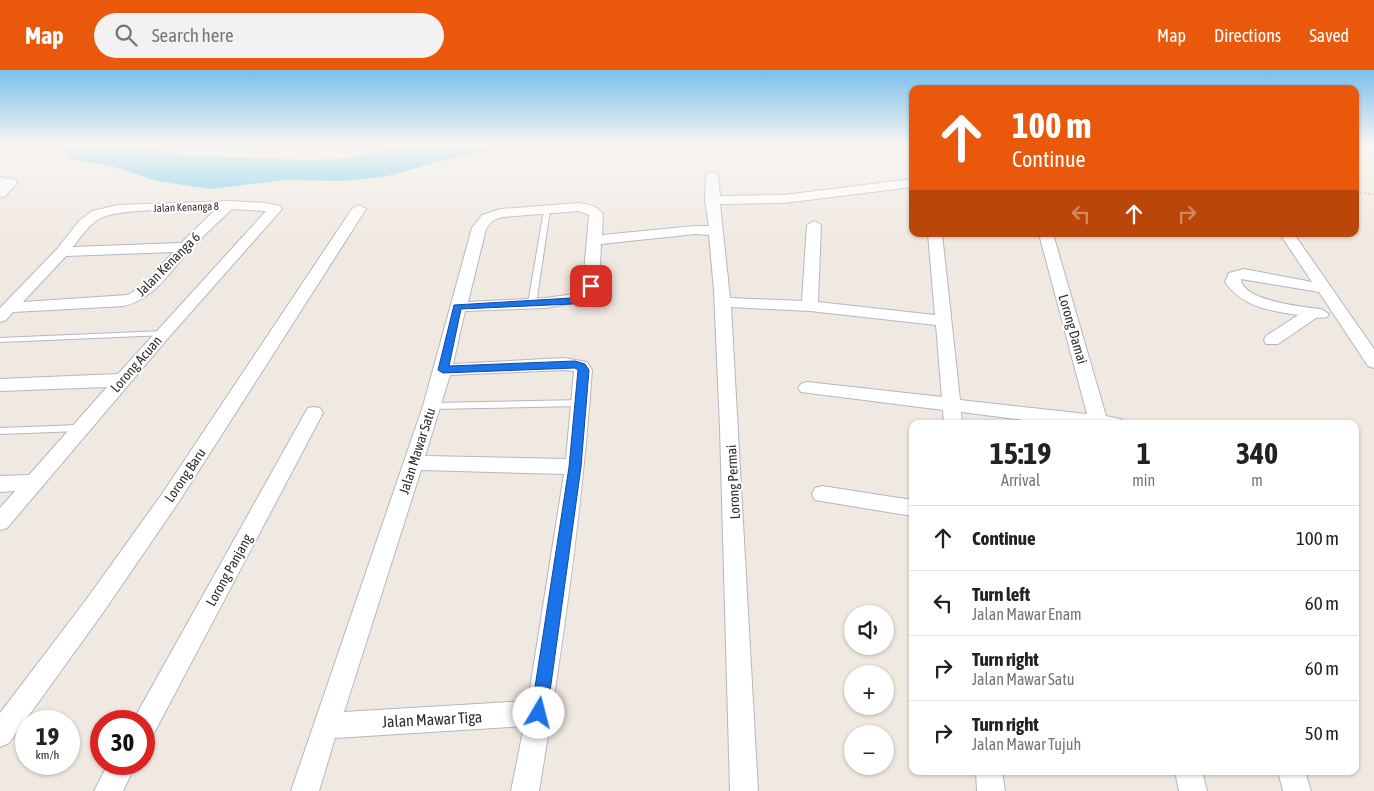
<!DOCTYPE html>
<html lang="en">
<head>
<meta charset="utf-8">
<style>
	body { margin:0; font-family:"Asap Condensed",sans-serif; background:#f2f2f2; color:#222; height:100vh; display:flex; flex-direction:column; font-size:19px; white-space:nowrap }
	* { box-sizing:border-box; margin:0 }
	p { font-size:16px; color:#767676 }
	.icon { flex:none; width:28px; height:28px; fill:none; stroke:currentColor; stroke-width:2; stroke-linecap:round; stroke-linejoin:round }
	.map { position:relative; flex:1; overflow:hidden }
	.side { position:absolute; left:909px; top:350px; width:450px; height:355px; display:flex; flex-direction:column; background:#fff; border-radius:10px; box-shadow:0 1px 4px #0004 }
	.side>* { flex:none }
	.hud { position:absolute; left:909px; top:15px; width:450px; height:152px; border-radius:10px; box-shadow:0 1px 4px #0004; background:#ea580c; color:#fff; overflow:hidden }
	.buttons { position:absolute; left:844px; top:535px; display:grid; gap:10px }
	.buttons a { display:grid; place-items:center; width:50px; height:50px; border-radius:50%; background:#fff; box-shadow:0 1px 4px #0004; font-size:25px }
	.speed { position:absolute; left:15px; top:640px; display:flex; gap:10px; font-size:25px; font-weight:700; text-align:center }
	.speed>* { display:grid; place-content:center; width:65px; height:65px; border-radius:50%; background:#fff; box-shadow:0 1px 4px #0004; line-height:1 }
	.speed small { font-size:12px; font-weight:400 }
	.speed .limit { border:8px solid #d22; background:#fff; color:#111 }
	.pin { position:absolute; display:grid; place-items:center; width:42px; height:42px; color:#fff; margin:-21px; border-radius:10px; box-shadow:0 2px 8px #0006 }
	.me { position:absolute; width:55px; margin:-28px; rotate:8deg; stroke-linejoin:round; filter:drop-shadow(0 0 4px #0008) }
	.turn { display:flex; align-items:center; gap:18px; height:105px; padding:0 20px; font-size:22px }
	.turn .icon { width:65px; height:65px; stroke-width:2.5 }
	.turn b { display:block; font-size:35px; line-height:42px }
	.lanes { display:flex; align-items:center; height:48px; padding:0 20px; background:#0003; justify-content:center; gap:25px; direction:ltr }
	.lanes .off { opacity:.35 }
	.eta { display:flex; justify-content:space-evenly; align-items:center; height:85px; text-align:center }
	.eta b { font-size:30px; font-weight:700; line-height:35px }
	ul { padding:0; list-style:none }
	li { display:flex; align-items:center; gap:15px; height:65px; padding:0 20px; border-top:1px solid #e0e0e0 }
	li div { flex:1 }
	li b { display:block; font-size:19px }
	li em { font-style:normal }
	header { display:flex; align-items:center; gap:30px; box-sizing:border-box; height:70px; padding:0 25px; background:#ea580c; color:#fff }
	header strong { font-size:24px }
	nav { display:flex; gap:28px; margin-inline-start:auto; font-size:18px }
	.search { width:350px; height:45px; background:#f2f2f2; display:flex; align-items:center; gap:12px; box-sizing:border-box; padding:0 18px; border-radius:28px; color:#767676; font-size:19px }
	.map>svg:first-child { display:block }
	.water { fill:#75cff0 }
	.lines { fill:none; stroke-linecap:round; stroke-linejoin:round }
	.lane-casing { stroke:#b4b7c1; stroke-width:2 }
	.street-casing { stroke:#b4b7c1; stroke-width:2 }
	.path { stroke:#c9c9c9; stroke-width:2.5; stroke-dasharray:2.5 2; stroke-linecap:butt }
	.lane { fill:#fff; fill-rule:evenodd }
	.street { fill:#fff; fill-rule:evenodd }
	.route { fill:#1a73e8; stroke:#114b97 }
	.labels { text-anchor:middle; stroke-width:4; stroke-linejoin:round; paint-order:stroke }
	.far-street-label { font-size:11px; fill:#2e2e2e; stroke:#fff }
	.street-label { font-size:14px; fill:#2e2e2e; stroke:#fff }
	.near-street-label { font-size:16px; fill:#2e2e2e; stroke:#fff }
</style>
</head>
<body>
<header>
<strong>Map</strong>
<div class="search"><svg class="icon" aria-label="search" viewBox="0 0 24 24"><circle cx="10" cy="10" r="6"/><path d="M15 15l6 6"/></svg>Search here</div>
<nav><a>Map</a><a>Directions</a><a>Saved</a></nav>
</header>
<div class="map">
<svg width="1374" height="721" viewBox="0 0 1374 721">
	<rect width="100%" height="100%" fill="#efe9e1"/>
	<path class="water" d="M59 74H140L144 77 179 85 307 90 341 89 426 74H527L463 85 384 107 341 111 285 110 210 119 157 111 114 97 72 89Z"/>
	<g class="lines">
		<defs>
			<path id="lane" d="M547 138 550 140 536 234 532 236 528 234 544 140Z
				M163 261H166L167 263 166 265 0 272V268Z
				M581 330 585 333 581 336 432 339 428 336 432 333Z
				M79 355 83 358 79 361 0 364V358Z"/>
			<path id="street" d="M1362 74H1374V85L1370 84Z
				M712 101 718 105 720 126 784 125 912 109V117L784 133 720 134 730 228 802 231 807 155 814 151 821 155 818 232 935 245 928 164H942L960 330 1087 344 1039 164H1053L1106 346 1121 349 1123 354H1056L961 342 962 354H944L943 340 801 322 798 318 801 314 807 312 942 327 936 255 810 241 731 237 758 721H730L720 358 714 220 709 165 695 164 601 174 599 216 586 231 545 238 465 241 453 294 564 288 587 292 592 300C582 441 562 582 539 721H511L524 656 335 668 319 721H291L423 336 472 158 482 145 500 139 579 133C588 134 597 136 603 144L602 165 695 156H709L705 130 706 105ZM579 141 589 145 583 215 575 224 545 228 468 232 486 159 492 151 502 147ZM564 300 574 301 566 389 425 386 450 305ZM421 400 564 404 528 631 344 642Z
				M0 107 16 110 17 113 5 126 0 127Z
				M229 131 266 133 280 136 282 139 169 267 7 458 0 460V438L15 421 0 422V406L29 405 107 317 0 321V309L118 304 266 141 232 139C218 152 204 165 190 180 169 202 156 228 124 236L13 242 6 250 0 252V238L57 179 79 151 92 141 118 135ZM216 139 181 173 73 177C81 167 90 152 103 147 126 138 189 140 216 139ZM173 182 145 214 128 225 23 232 66 186Z
				M359 135 366 139 178 433 102 544 9 673 0 677V643L86 530 164 421 352 139Z
				M1280 164H1294L1374 279V298L1368 296 1319 222 1241 209C1242 231 1304 237 1321 239L1329 244 1327 247 1316 248 1278 274H1266L1264 270 1266 266 1298 245C1271 241 1242 237 1225 212L1229 203 1244 199 1312 212Z
				M314 337 320 338 323 343 153 665 144 669V651H133L135 647 305 343 308 338Z
				M822 416 912 430V446L815 430 812 424 815 418Z
				M108 694H136L123 721H94Z
				M976 701H1002L1005 721H977Z
				M1175 701H1202L1207 721H1179Z
				M1278 701H1305L1311 721H1283Z"/>
		</defs>
		<use href="#lane" class="lane-casing"/>
		<use href="#street" class="street-casing"/>
		<path class="path" d="M1355 122 1374 124"/>
		<use href="#lane" class="lane"/>
		<use href="#street" class="street"/>
	</g>
	<linearGradient id="sky" x2="0" y2="1"><stop stop-color="#7abfeb"/><stop offset="0.43" stop-color="#f8f5f2"/><stop offset="1" stop-color="#f8f5f2" stop-opacity="0"/></linearGradient>
	<rect width="1374" height="174" fill="url(#sky)"/>
	<path class="route" d="M588 214 596 216 584 230 572 234 461 239 449 296 575 291 585 294 589 300 581 397 547 643 544 648 539 651 533 648 531 643 569 397 578 300 575 298 443 303 438 300 454 235 571 228 577 226Z"/>
	<g class="labels">
		<g class="far-street-label">
			<text transform="translate(186 137) rotate(-2)" y="4">Jalan Kenanga 8</text>
		</g>
		<g class="street-label">
			<text transform="translate(168 194) rotate(-45)" y="5">Jalan Kenanga 6</text>
			<text transform="translate(1073 259) rotate(74)" y="5">Lorong Damai</text>
			<text transform="translate(136 294) rotate(-49)" y="5">Lorong Acuan</text>
			<text transform="translate(417 381) rotate(-72)" y="5">Jalan Mawar Satu</text>
			<text transform="translate(185 405) rotate(-56)" y="5">Lorong Baru</text>
			<text transform="translate(733 412) rotate(-93)" y="5">Lorong Permai</text>
			<text transform="translate(229 500) rotate(-61)" y="5">Lorong Panjang</text>
		</g>
		<g class="near-street-label">
			<text transform="translate(432 649) rotate(-3)" y="6">Jalan Mawar Tiga</text>
		</g>
	</g>
</svg>
<div class="buttons">
<a><svg class="icon" aria-label="sound" viewBox="0 0 24 24"><path d="M4 9h4l5-4v14l-5-4H4zM17 9q2 3 0 6"/></svg></a>
<a>+</a>
<a>−</a>
</div>
<div class="speed"><div>19<small>km/h</small></div><div class="limit">30</div></div>
<div class="pin" style="left:591px;top:216px;background:#d93025"><svg class="icon" aria-label="arrive" viewBox="0 0 24 24"><path d="M6 21V4h12l-3 4 3 4H6"/></svg></div>
<svg class="me" style="left:539px;top:643px" viewBox="-20 -20 40 40"><circle r="19" fill="#fff"/><path d="M0-13L10 11 0 6-10 11z" fill="#1a73e8"/></svg>
<div class="hud">
<div class="turn"><svg class="icon" aria-label="ahead" viewBox="0 0 24 24"><path d="M12 20V5M6 11l6-6 6 6"/></svg><div><b>100 m</b>Continue</div></div>
<div class="lanes"><svg class="icon off" aria-label="left" viewBox="0 0 24 24"><path d="M17 20v-9H6M10 6l-5 5 5 5"/></svg><svg class="icon" aria-label="ahead" viewBox="0 0 24 24"><path d="M12 20V5M6 11l6-6 6 6"/></svg><svg class="icon off" aria-label="right" viewBox="0 0 24 24"><path d="M7 20v-9h11M14 6l5 5-5 5"/></svg></div>
</div>
<section class="side">
<div class="eta">
<div><b>15:19</b><p>Arrival</p></div>
<div><b>1</b><p>min</p></div>
<div><b>340</b><p>m</p></div>
</div>
<ul>
<li><svg class="icon" aria-label="ahead" viewBox="0 0 24 24"><path d="M12 20V5M6 11l6-6 6 6"/></svg><div><b>Continue</b></div><em>100 m</em></li>
<li><svg class="icon" aria-label="left" viewBox="0 0 24 24"><path d="M17 20v-9H6M10 6l-5 5 5 5"/></svg><div><b>Turn left</b><p>Jalan Mawar Enam</p></div><em>60 m</em></li>
<li><svg class="icon" aria-label="right" viewBox="0 0 24 24"><path d="M7 20v-9h11M14 6l5 5-5 5"/></svg><div><b>Turn right</b><p>Jalan Mawar Satu</p></div><em>60 m</em></li>
<li><svg class="icon" aria-label="right" viewBox="0 0 24 24"><path d="M7 20v-9h11M14 6l5 5-5 5"/></svg><div><b>Turn right</b><p>Jalan Mawar Tujuh</p></div><em>50 m</em></li>
</ul>
</section>
</div>
</body>
</html>
